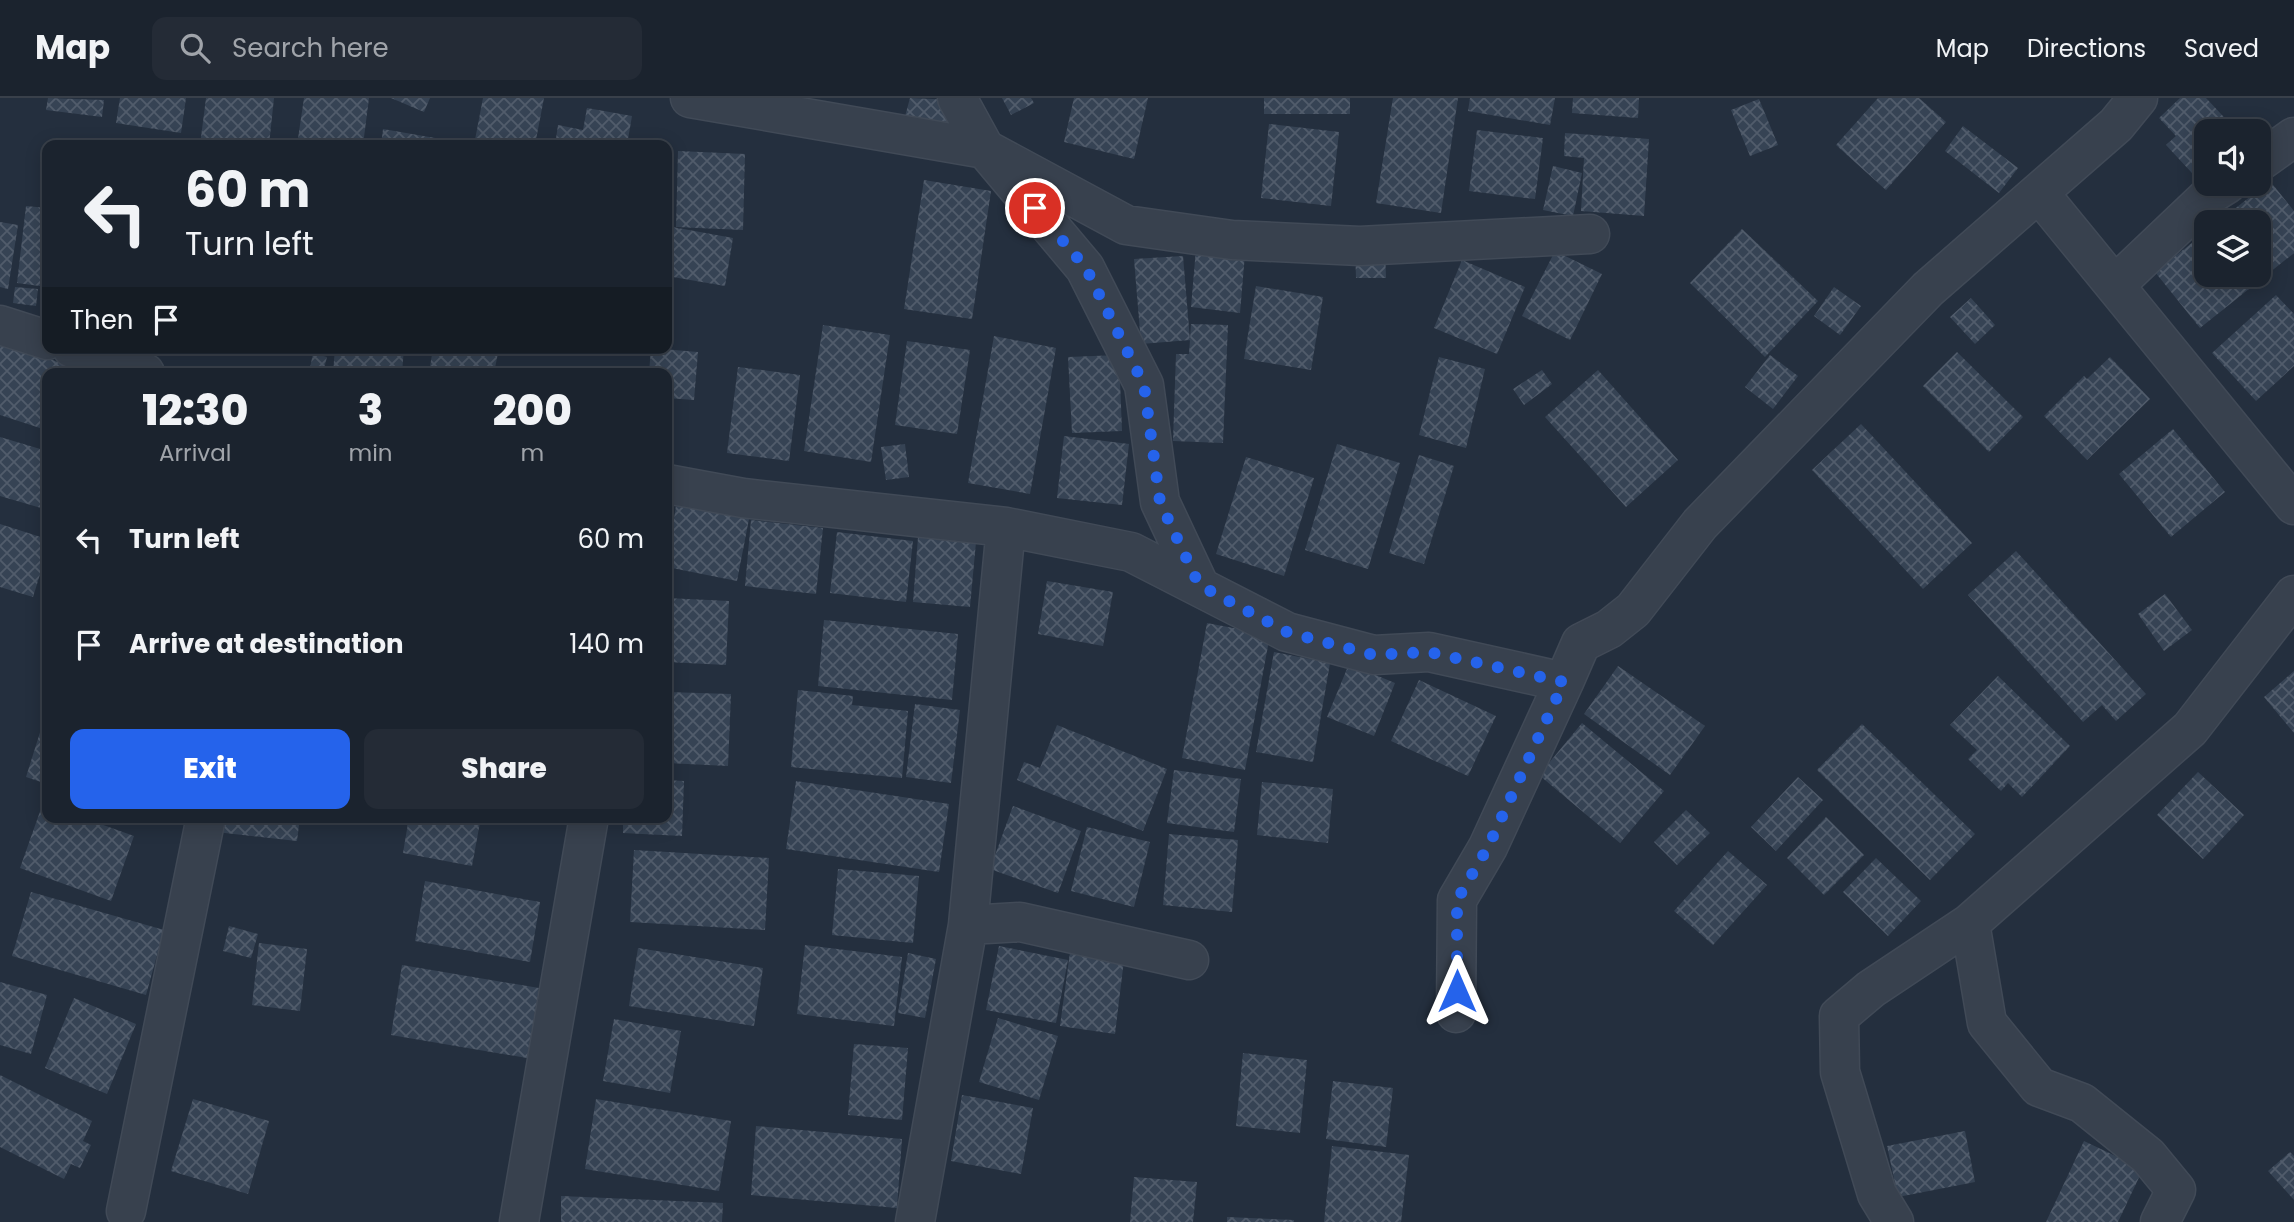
<!DOCTYPE html>
<html lang="en">
<head>
<meta charset="utf-8">
<style>
	body { margin:0; font-family:Poppins,sans-serif; background:#242b36; color:#f1f3f6; height:100vh; display:flex; flex-direction:column; font-size:26px; white-space:nowrap }
	* { box-sizing:border-box; margin:0 }
	p { font-size:23px; color:#a0a4aa }
	.icon { flex:none; width:38px; height:38px; fill:none; stroke:currentColor; stroke-width:2; stroke-linecap:round; stroke-linejoin:round }
	.map { position:relative; flex:1; overflow:hidden }
	.drawer { position:absolute; left:42px; top:270px; width:630px; height:455px; display:flex; flex-direction:column; background:#1b232e; border-radius:14px; box-shadow:0 4px 18px #0003,0 0 0 2px #39404a }
	.drawer>* { flex:none }
	.top-card { position:absolute; left:42px; top:42px; width:630px; height:214px; border-radius:14px; box-shadow:0 4px 18px #0003,0 0 0 2px #39404a; background:#1b232e; color:#f1f3f6; overflow:hidden }
	.tools { position:absolute; left:2194px; top:21px; display:grid; gap:14px }
	.tools a { display:grid; place-items:center; width:77px; height:77px; border-radius:14px; background:#1b232e; box-shadow:0 4px 18px #0003,0 0 0 2px #39404a; font-size:35px }
	.pin { position:absolute; display:grid; place-items:center; width:60px; height:60px; color:#fff; margin:-30px; border:4px solid #fff; border-radius:50%; box-shadow:0 2px 7px #0007 }
	.me { position:absolute; width:77px; margin:-38px; rotate:0deg; stroke-linejoin:round; filter:drop-shadow(0 0 5px #0008) }
	.turn { display:flex; align-items:center; gap:24px; height:147px; padding:0 28px; font-size:32px }
	.turn .icon { width:91px; height:91px; stroke-width:2.5 }
	.turn b { display:block; font-size:49px; line-height:60px }
	.then { display:flex; align-items:center; height:66px; padding:0 28px; background:#0003; gap:14px; font-size:26px }
	.eta { display:flex; justify-content:space-evenly; align-items:center; height:119px; text-align:center }
	.eta b { font-size:42px; font-weight:800; line-height:49px }
	.action { display:flex; gap:14px; margin-top:auto; padding:14px 28px }
	.action a { flex:1; height:80px; border-radius:14px; background:#2563eb; color:#fff; font-size:28px; font-weight:800; line-height:80px; text-align:center }
	.action a+a { background:#242b36; color:#f1f3f6 }
	ul { padding:0; list-style:none }
	li { display:flex; align-items:center; gap:21px; height:105px; padding:0 28px }
	li div { flex:1 }
	li b { display:block; font-size:26px }
	li em { font-style:normal }
	header { display:flex; align-items:center; gap:42px; box-sizing:border-box; height:98px; padding:0 35px; background:#1b232e; border-bottom:2px solid #39404a }
	header strong { font-size:33px }
	nav { display:flex; gap:38px; margin-inline-start:auto; font-size:24px }
	.search { width:490px; height:63px; background:#242b36; display:flex; align-items:center; gap:18px; box-sizing:border-box; padding:0 24px; border-radius:14px; color:#a0a4aa; font-size:26px }
	.map>svg:first-child { display:block }
	.building { fill:url(#building-cross-hatch) }
	.lines { fill:none; stroke-linecap:round; stroke-linejoin:round }
	.minor-casing { stroke:#414a57; stroke-width:41 }
	.minor { stroke:#38414e; stroke-width:38 }
	.route { stroke:#2563eb; stroke-width:12; stroke-dasharray:0 21.6 }
</style>
</head>
<body>
<header>
<strong>Map</strong>
<div class="search"><svg class="icon" aria-label="search" viewBox="0 0 24 24"><circle cx="10" cy="10" r="6"/><path d="M15 15l6 6"/></svg>Search here</div>
<nav><a>Map</a><a>Directions</a><a>Saved</a></nav>
</header>
<div class="map">
<svg width="2294" height="1124" viewBox="0 0 2294 1124">
	<defs>
		<pattern id="building-cross-hatch" width="8" height="8" patternUnits="userSpaceOnUse" patternTransform="scale(1.75)"><rect width="8" height="8" fill="#364354"/><path d="M0 0l8 8M0 8l8-8" fill="none" stroke="#515c6b"/></pattern>
	</defs>
	<rect width="100%" height="100%" fill="#242f3e"/>
	<path class="building" d="M48 0 104 2 102 19 46 12Z
		M120 0H186L181 35 116 25Z
		M206 0H274L269 47H200Z
		M304 0H369L363 47H297Z
		M391 0H430L424 14Z
		M483 0H544L535 47H474Z
		M910 0 955 2 946 33 904 22Z
		M1002 0H1031L1034 5 1011 17Z
		M1074 0H1148L1134 61 1064 44Z
		M1264 0H1350V16H1264Z
		M1393 0H1458L1441 115 1376 105Z
		M1470 0H1555L1550 27 1468 13Z
		M1573 0H1639L1638 20 1572 15Z
		M1878 0H1919L1946 24 1886 92 1836 47Z
		M2180 0H2206L2237 33H2207V85L2204 88 2166 47 2176 38 2159 20Z
		M1759 1 1778 47 1750 58 1731 12Z
		M587 10 632 18 627 47H555L558 27 583 32Z
		M1269 26 1339 34 1331 108 1261 100Z
		M1963 28 2018 70 1999 95 1945 53Z
		M383 31 441 41 440 47H381Z
		M1477 32 1543 40 1535 101 1469 93Z
		M1565 35 1649 41 1644 118 1581 113 1584 60 1564 58Z
		M678 53 745 56 743 132 676 129Z
		M1553 68 1582 75 1573 118 1543 112Z
		M924 82 991 93 972 221 904 211Z
		M2270 83 2294 113V155L2200 230 2155 174 2207 133V177H2259V124H2218Z
		M26 108 47 110V189L17 185Z
		M0 124 18 127 8 191 0 189Z
		M667 128 733 140 725 188 667 178Z
		M1742 131 1818 203 1765 259 1690 185Z
		M1196 151 1245 156 1240 215 1191 209Z
		M1355 151H1385L1386 180H1356Z
		M1555 153 1602 176 1570 242 1522 218Z
		M1183 158 1190 242 1141 246 1134 161Z
		M1462 162 1525 189 1497 256 1434 230Z
		M1256 188 1323 199 1311 272 1244 261Z
		M15 189 38 191 36 208 13 205Z
		M1834 189 1861 208 1840 237 1814 218Z
		M2276 197 2294 216V268L2256 303 2212 255Z
		M1971 200 1995 227 1975 246 1950 219Z
		M1191 226 1228 227 1223 345 1173 343 1176 256H1189Z
		M823 227 890 237 871 364 804 353Z
		M994 238 1056 250 1030 396 968 385Z
		M907 243 970 252 957 336 895 327Z
		M0 245 68 267 65 275H47L46 332 0 317Z
		M335 250H404L402 275H333Z
		M433 250H499L494 275H429Z
		M651 250 698 254 694 302 667 300V275H649Z
		M1957 254 2023 319 1989 354 1923 288Z
		M313 255 327 259 323 275H309Z
		M1119 257 1122 333 1072 335 1068 259Z
		M1770 257 1798 278 1773 311 1745 289Z
		M1439 259 1485 271 1466 350 1419 337Z
		M2110 259 2150 301 2087 362 2044 318 2084 278 2087 281Z
		M738 269 800 277 789 363 727 355Z
		M1542 272 1552 286 1524 307 1513 291Z
		M1598 272 1678 362 1626 409 1545 319Z
		M1861 326 1972 445 1923 491 1812 372Z
		M2173 331 2225 394 2171 439 2119 376Z
		M1064 338 1129 346 1122 407 1057 400Z
		M0 339 47 353V387L41 410 0 398Z
		M905 346 909 379 886 382 881 349Z
		M1337 346 1400 365 1368 471 1305 452Z
		M1419 357 1454 368 1424 466 1389 455Z
		M1246 359 1314 380 1284 478 1216 456Z
		M676 407 749 421 737 483 667 469Z
		M751 422 823 430 816 496 745 488Z
		M0 426 47 441V454L33 499 0 489Z
		M837 434 913 443 906 504 830 495Z
		M918 439 976 444 970 509 913 504Z
		M2016 453 2146 596 2116 623 2102 607 2083 624 1968 497Z
		M1047 483 1113 494 1103 548 1038 536Z
		M2165 496 2192 532 2164 553 2138 516Z
		M667 500 729 503 726 567 667 564Z
		M824 522 958 536 952 602 818 588Z
		M1207 525 1270 537 1245 672 1182 660Z
		M1274 554 1330 565 1313 664 1256 654Z
		M1349 566 1395 585 1374 638 1327 619Z
		M1618 568 1705 628 1670 677 1584 616Z
		M2294 573V635L2264 599Z
		M1998 578 2070 648 2022 699 2008 685 2001 693 1968 661 1977 652 1950 627Z
		M1419 582 1496 618 1468 678 1391 643Z
		M798 592 853 598 852 607 908 613 902 680 791 669Z
		M667 594 731 596 728 668 667 665Z
		M915 606 960 612 951 685 906 679Z
		M47 612V686L26 679Z
		M1582 625 1664 693 1620 745 1539 677Z
		M1862 626 1975 736 1930 782 1817 672Z
		M1057 627 1167 671 1143 733 1017 682 1024 664 1040 670Z
		M1174 672 1241 681 1234 734 1167 725Z
		M2198 674 2244 717 2203 761 2157 717Z
		M1798 679 1823 702 1776 753 1751 729Z
		M667 682 684 683 682 738 623 735V719H667Z
		M796 683 949 706 939 774 786 751Z
		M1262 684 1333 691 1328 745 1257 737Z
		M43 705 47 707V719H81L134 738 111 803 20 770Z
		M1013 708 1081 733 1058 795 990 771Z
		M1686 712 1710 735 1677 767 1654 744Z
		M217 719H300L297 743 216 734Z
		M409 719H481L472 768 403 755Z
		M1826 719 1864 757 1824 797 1787 760Z
		M1087 729 1150 744 1134 809 1071 793Z
		M1169 736 1238 742 1232 814 1163 807Z
		M634 752 769 760 765 832 630 824Z
		M1728 753 1767 787 1713 847 1674 813Z
		M1876 760 1921 803 1888 838 1843 794Z
		M838 771 919 778 913 845 832 837Z
		M425 783 540 804 530 864 415 843Z
		M31 794 164 832 146 897 12 858Z
		M229 828 258 836 251 860 223 853Z
		M259 845 307 851 300 913 252 907Z
		M805 847 902 859 894 928 797 916Z
		M999 848 1068 862 1056 925 986 912Z
		M638 850 763 870 754 928 629 908Z
		M1070 854 1124 862 1115 936 1060 928Z
		M908 855 936 861 925 920 898 915Z
		M402 867 539 890 527 960 391 937Z
		M0 884 47 897 31 956 0 947Z
		M74 900 136 926 107 996 45 970Z
		M998 920 1058 938 1039 1002 979 984Z
		M614 921 681 933 670 995 603 983Z
		M854 946 908 950 902 1022 848 1017Z
		M1243 955 1307 962 1300 1035 1236 1028Z
		M0 977 92 1023 83 1043 91 1047 80 1070 71 1066 64 1081 0 1049Z
		M1333 983 1393 990 1386 1049 1326 1041Z
		M962 997 1033 1010 1021 1076 951 1063Z
		M193 1001 269 1023 248 1096 171 1073Z
		M596 1001 731 1023 719 1093 585 1071Z
		M756 1028 902 1041 897 1110 751 1097Z
		M1965 1033 1975 1084 1898 1099 1887 1048Z
		M2084 1043 2143 1071 2118 1124H2046Z
		M1332 1048 1409 1057 1401 1124H1324Z
		M2290 1054 2294 1058V1102L2268 1073Z
		M1134 1079 1197 1084 1193 1124H1130Z
		M561 1098 723 1105 722 1124H561Z
		M1227 1119 1294 1122V1124H1227Z"/>
	<g class="lines">
		<defs>
			<path id="minor" d="M690 0 985 51 1126 127 1232 142 1360 148 1590 136
				M957 0 985 51 1085 170 1144 287 1160 404 1199 487
				M2259 64 2294 39
				M2039 95 2294 407
				M2115 187 2211 96 2227 86
				M0 227 47 242
				M72 250 145 275
				M667 386 743 400 1006 429 1131 454 1287 534 1374 557 1429 554 1564 584 1581 545 1609 531 1633 512 1700 426 1928 191 2116 27 2138 0
				M968 827 1020 824 1189 862
				M1456 915 1457 802 1488 749 1564 584
				M126 1113 206 719
				M519 1124 589 719
				M915 1124 968 827 1006 429
				M1894 1124 1877 1096 1840 974 1839 918 1871 891 1970 825
				M2160 1124 2176 1092 2148 1058 2082 1005 2039 989 1987 925 1970 825 2190 631 2294 497"/>
		</defs>
		<use href="#minor" class="minor-casing"/>
		<use href="#minor" class="minor"/>
	</g>
	<g class="lines">
		<path class="route" d="M1035 110 1086 170 1144 287 1160 404 1199 487 1287 534 1374 557 1429 554 1564 584 1488 749 1457 802V893"/>
	</g>
</svg>
<div class="tools">
<a><svg class="icon" aria-label="sound" viewBox="0 0 24 24"><path d="M4 9h4l5-4v14l-5-4H4zM17 9q2 3 0 6"/></svg></a>
<a><svg class="icon" aria-label="layers" viewBox="0 0 24 24"><path d="M12 4l9 5-9 5-9-5zM3 14l9 5 9-5"/></svg></a>
</div>
<div class="pin" style="left:1035px;top:110px;background:#d93025"><svg class="icon" aria-label="arrive" viewBox="0 0 24 24"><path d="M6 21V4h12l-3 4 3 4H6"/></svg></div>
<svg class="me" style="left:1457px;top:893px" viewBox="-20 -20 40 40"><path d="M0-17L14 15 0 8-14 15z" fill="#2563eb" stroke="#fff" stroke-width="4"/></svg>
<div class="top-card">
<div class="turn"><svg class="icon" aria-label="left" viewBox="0 0 24 24"><path d="M17 20v-9H6M10 6l-5 5 5 5"/></svg><div><b>60 m</b>Turn left</div></div>
<div class="then">Then<svg class="icon" aria-label="arrive" viewBox="0 0 24 24"><path d="M6 21V4h12l-3 4 3 4H6"/></svg></div>
</div>
<section class="drawer">
<div class="eta">
<div><b>12:30</b><p>Arrival</p></div>
<div><b>3</b><p>min</p></div>
<div><b>200</b><p>m</p></div>
</div>
<ul>
<li><svg class="icon" aria-label="left" viewBox="0 0 24 24"><path d="M17 20v-9H6M10 6l-5 5 5 5"/></svg><div><b>Turn left</b></div><em>60 m</em></li>
<li><svg class="icon" aria-label="arrive" viewBox="0 0 24 24"><path d="M6 21V4h12l-3 4 3 4H6"/></svg><div><b>Arrive at destination</b></div><em>140 m</em></li>
</ul>
<div class="action"><a>Exit</a><a>Share</a></div>
</section>
</div>
</body>
</html>
